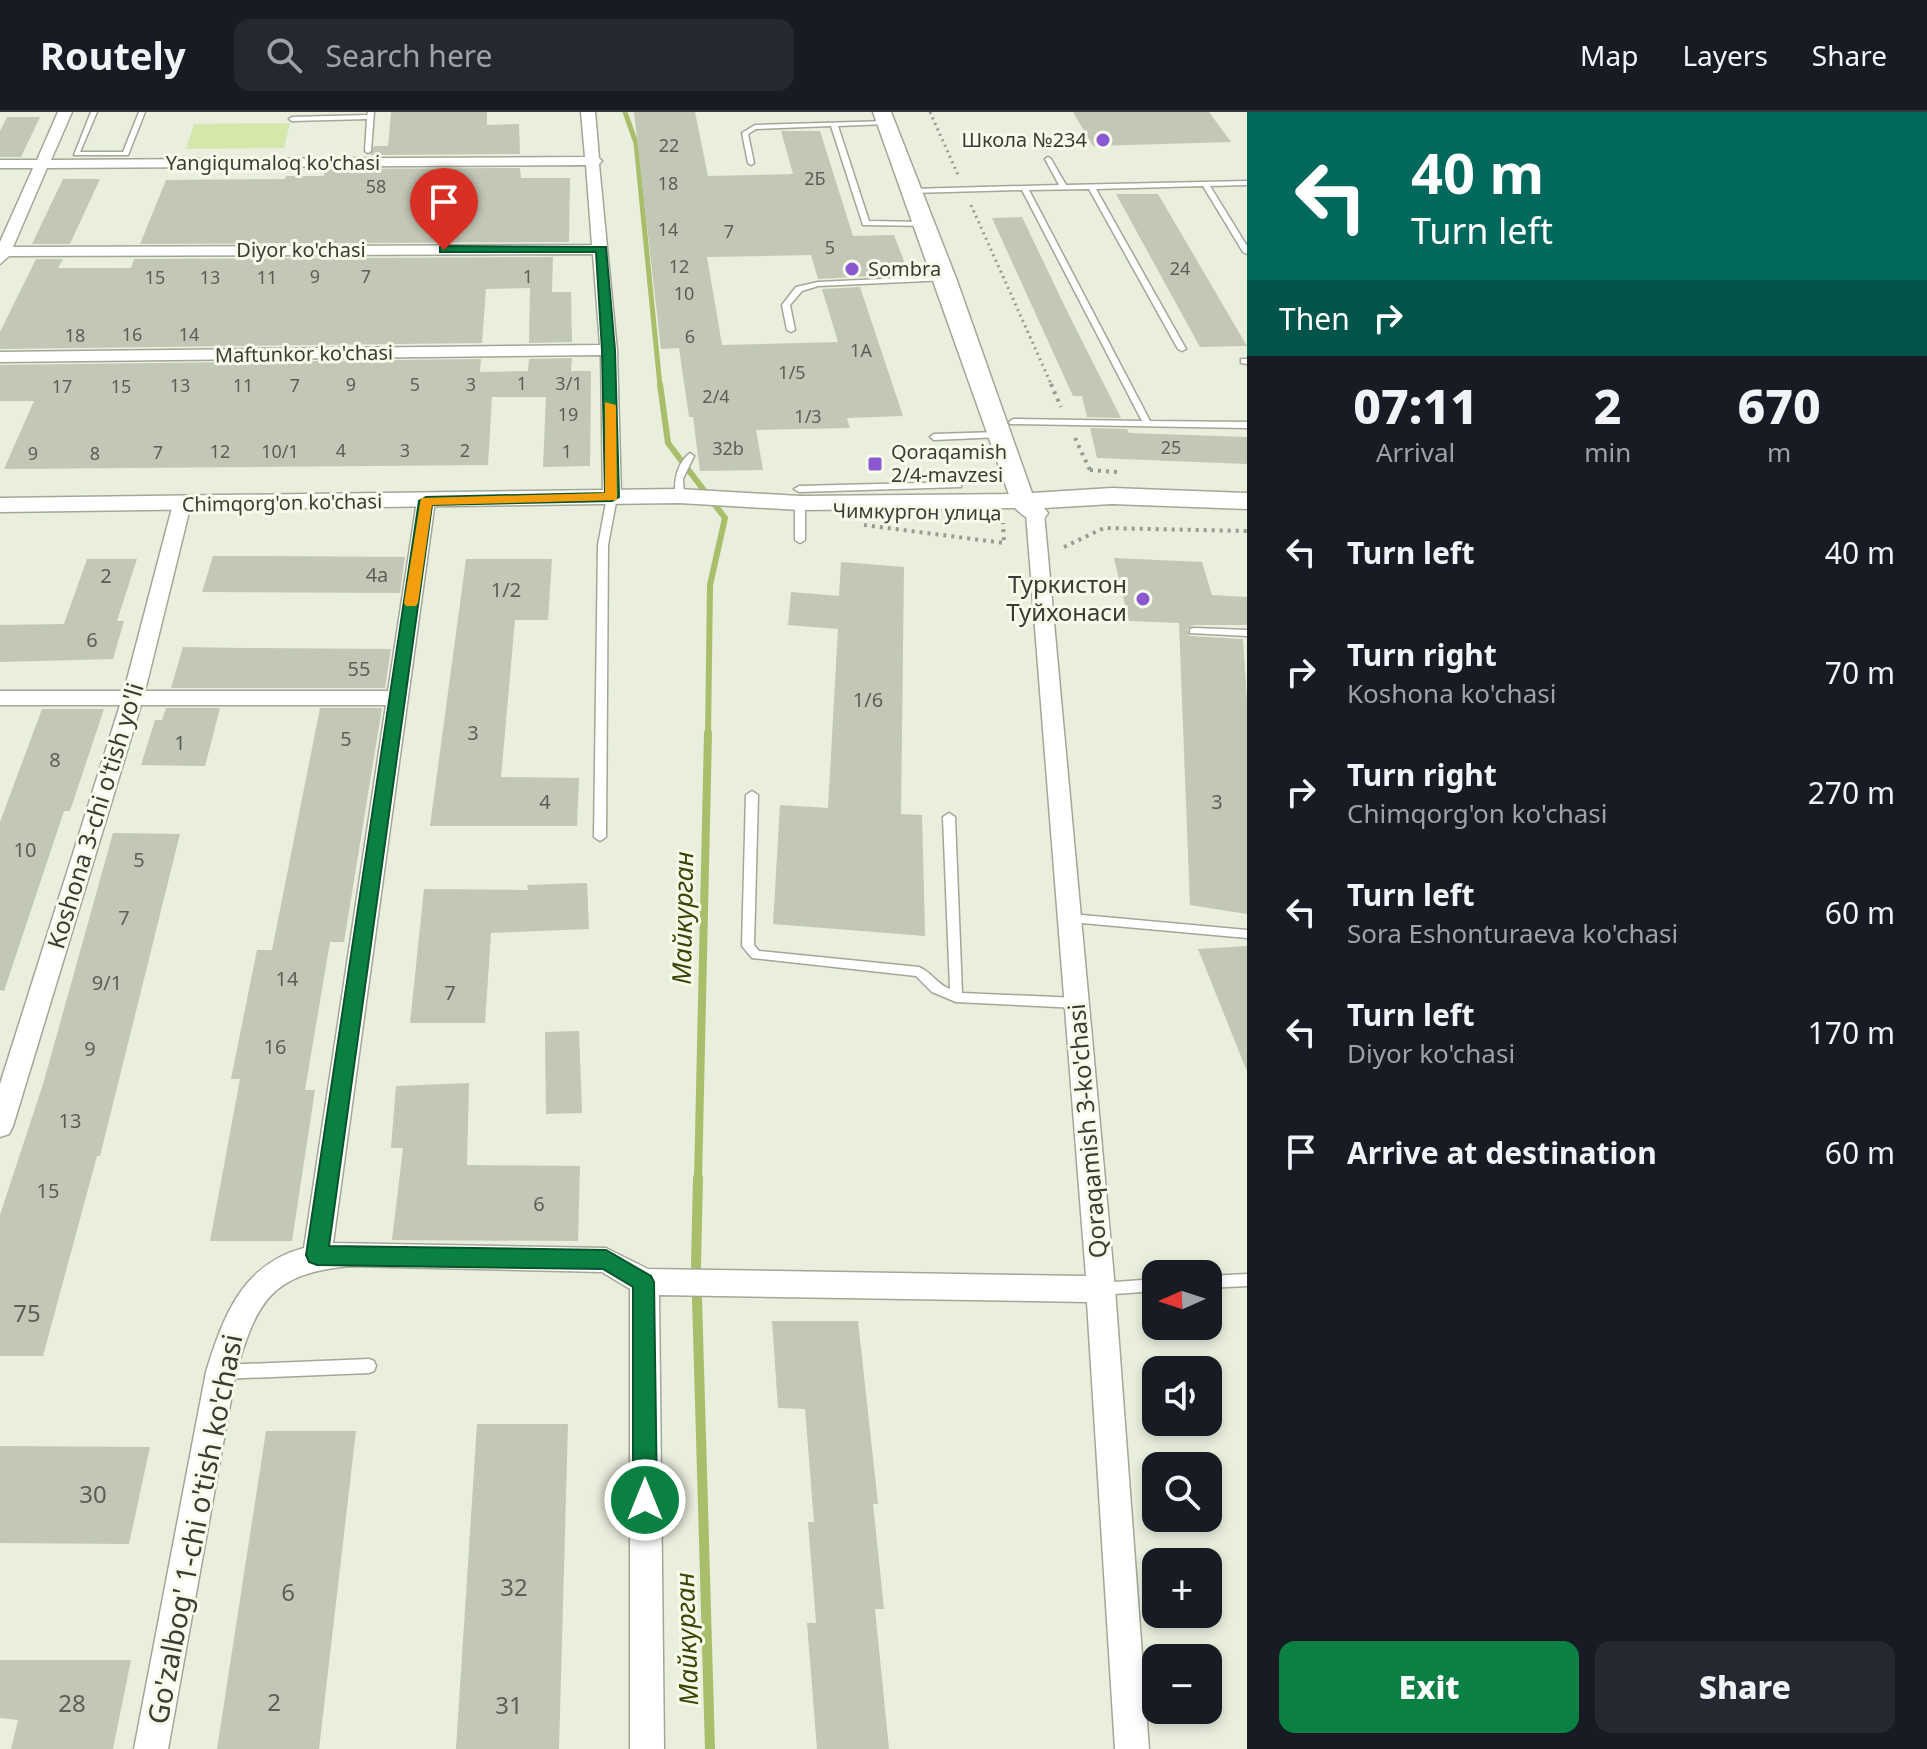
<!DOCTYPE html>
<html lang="en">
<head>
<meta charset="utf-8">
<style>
	body { margin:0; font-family:"Noto Sans",sans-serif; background:#242831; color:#f1f3f6; height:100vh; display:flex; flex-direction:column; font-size:30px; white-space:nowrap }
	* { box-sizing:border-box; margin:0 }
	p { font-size:26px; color:#9ea1a6 }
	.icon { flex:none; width:44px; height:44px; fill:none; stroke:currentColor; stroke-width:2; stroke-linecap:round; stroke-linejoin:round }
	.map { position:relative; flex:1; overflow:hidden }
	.drawer { display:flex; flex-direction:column; background:#171b24; width:680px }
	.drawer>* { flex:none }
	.guide { background:#00695c; color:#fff; overflow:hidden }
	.needle { width:52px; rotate:267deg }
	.buttons { position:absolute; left:1142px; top:1148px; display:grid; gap:16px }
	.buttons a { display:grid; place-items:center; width:80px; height:80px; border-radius:16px; background:#171b24; box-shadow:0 4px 12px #0003; font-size:40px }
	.pin { position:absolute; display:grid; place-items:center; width:68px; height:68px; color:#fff; margin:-82px -34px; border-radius:50% 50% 50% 0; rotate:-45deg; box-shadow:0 0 8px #0007 }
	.pin .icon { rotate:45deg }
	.me { position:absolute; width:88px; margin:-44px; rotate:0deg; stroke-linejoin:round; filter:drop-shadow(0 0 6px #0008) }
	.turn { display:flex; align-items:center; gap:28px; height:168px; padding:0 32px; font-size:36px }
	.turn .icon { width:104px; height:104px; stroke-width:2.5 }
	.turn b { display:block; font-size:56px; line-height:68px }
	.then { display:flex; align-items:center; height:76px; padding:0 32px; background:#0003; gap:16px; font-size:30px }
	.eta { display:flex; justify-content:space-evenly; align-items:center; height:136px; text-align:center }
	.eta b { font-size:48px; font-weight:800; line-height:56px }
	.primary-button { display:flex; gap:16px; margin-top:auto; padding:16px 32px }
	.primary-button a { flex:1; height:92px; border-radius:16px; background:#0b8043; color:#fff; font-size:32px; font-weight:800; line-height:92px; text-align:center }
	.primary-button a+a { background:#242831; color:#f1f3f6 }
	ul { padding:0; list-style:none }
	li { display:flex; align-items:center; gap:24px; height:120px; padding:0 32px }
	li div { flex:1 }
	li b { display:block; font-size:30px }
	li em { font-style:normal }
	header { display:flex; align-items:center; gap:48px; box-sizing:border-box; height:112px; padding:0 40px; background:#171b24; border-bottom:2px solid #363941 }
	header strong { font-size:38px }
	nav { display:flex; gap:44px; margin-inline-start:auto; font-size:28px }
	.search { width:560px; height:72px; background:#242831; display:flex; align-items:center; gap:20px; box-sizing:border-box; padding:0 28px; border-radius:16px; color:#9ea1a6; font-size:30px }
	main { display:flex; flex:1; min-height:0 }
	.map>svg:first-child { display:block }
	.green { fill:#d6e7ac }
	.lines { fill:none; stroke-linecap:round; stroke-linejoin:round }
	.stream-far3 { stroke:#a9be6a; stroke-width:5 }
	.stream-far2 { stroke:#a9be6a; stroke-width:6 }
	.stream-far1 { stroke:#a9be6a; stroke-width:8 }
	.stream { stroke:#a9be6a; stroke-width:10 }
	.building { fill:#c2c7b6 }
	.service-casing { stroke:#a2a797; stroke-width:3 }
	.minor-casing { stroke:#a2a797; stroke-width:3 }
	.tertiary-casing { stroke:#a2a797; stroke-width:3 }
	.secondary-casing { stroke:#a2a797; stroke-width:3 }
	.path-far1 { stroke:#989c90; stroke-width:3; stroke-dasharray:2 4; stroke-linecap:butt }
	.path { stroke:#989c90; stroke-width:4; stroke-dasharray:3 5; stroke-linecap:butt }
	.service { fill:#fff; fill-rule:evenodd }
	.minor { fill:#fff; fill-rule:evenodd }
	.tertiary { fill:#fff; fill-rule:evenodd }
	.secondary { fill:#fff; fill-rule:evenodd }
	.route { fill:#0b8043; stroke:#07532c; stroke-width:2 }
	.slow { fill:#f59e0b }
	.poi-dot { fill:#8c58d1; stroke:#f6fbea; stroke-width:3 }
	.labels { text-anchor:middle; stroke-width:6; stroke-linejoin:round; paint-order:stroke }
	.far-number-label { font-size:18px; fill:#5c5f55 }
	.far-poi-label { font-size:20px; fill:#3a3c35; stroke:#f6fbea; text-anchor:start }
	.far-street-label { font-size:20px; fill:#3a3c35; stroke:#f6fbea }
	.number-label { font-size:20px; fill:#5c5f55 }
	.poi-label { font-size:24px; fill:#3a3c35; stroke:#f6fbea; text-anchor:end }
	.street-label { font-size:24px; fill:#3a3c35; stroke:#f6fbea }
	.near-number-label { font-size:24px; fill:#5c5f55 }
	.water-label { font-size:26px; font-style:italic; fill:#394504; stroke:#f6fbea }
	.near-street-label { font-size:28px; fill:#3a3c35; stroke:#f6fbea }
</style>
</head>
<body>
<header>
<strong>Routely</strong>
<div class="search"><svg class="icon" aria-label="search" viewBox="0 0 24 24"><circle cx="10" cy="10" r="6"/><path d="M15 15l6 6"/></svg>Search here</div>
<nav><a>Map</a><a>Layers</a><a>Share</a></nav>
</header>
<main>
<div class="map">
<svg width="1247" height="1637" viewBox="0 0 1247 1637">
	<rect width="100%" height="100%" fill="#e9eedd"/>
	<path class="green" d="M290 11 284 36 186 37 194 12Z"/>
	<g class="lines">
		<path class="stream-far3" d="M625 0 636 31 660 274"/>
		<path class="stream-far2" d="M660 272 668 331 725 406 710 473 708 623"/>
		<path class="stream-far1" d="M698 1068 708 621"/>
		<path class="stream" d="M698 1066 696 1152 710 1637"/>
	</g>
	<path class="building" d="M391 0H487V13L519 12 520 42 370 43 374 34H388Z
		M634 0H695L708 64 793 62 781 19H820L853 124 894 123 909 162 818 167 811 143 707 145 722 233 838 230 822 177 860 175 903 304 847 306 850 316 756 318 763 358 700 359 693 305H689L679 236 661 237Z
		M1073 0H1209L1231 30 1093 34Z
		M7 5H40L21 45H0V19Z
		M520 56 521 66H570L569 130 140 132 166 68 285 67 286 64H324L325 57Z
		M63 67H100L70 132H32Z
		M1116 82H1158L1247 234 1200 235Z
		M1022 105 1069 203 1121 306 1087 305 1082 284H1073L992 106Z
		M553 145 552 180H571L572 230 529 231 530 176 486 177 482 231 0 237V220L36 147H63L58 156H131L134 147Z
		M572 246 571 259H591L590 354 543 355 546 285H492L488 353 4 357 34 289H0V253L481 247 480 260 528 259 529 247Z
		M1090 316 1127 317 1129 321 1247 325V352L1097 346Z
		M213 444H268L405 445 400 481 202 480Z
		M1114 446 1202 450 1212 483 1247 485V513H1194L1187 517 1190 524 1243 527 1247 587V802L1190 793 1179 511 1129 509Z
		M87 447H137L117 509H124L113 547 0 550V513L64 512Z
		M466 447H552L548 508H515L501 665 579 666 577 714H430Z
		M841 450 904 455 901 702 922 703 925 824 773 812 780 693 828 696 838 517 788 513 791 480 839 484Z
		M183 535 243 536 391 537 385 576H171Z
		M166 596H220L205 654 141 653 155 608H162Z
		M320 596H382L344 830H330L305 978H315L292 1129H210L240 967H231L257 838H272Z
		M42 597H104L70 699H64L4 879 0 878V710Z
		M113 721 180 722 100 1044H97L43 1244H0V1103L44 969Z
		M587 771 589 817 491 821 485 911H410L424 777 528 778 527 773Z
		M1247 834V957H1246L1198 837Z
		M579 919 582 1001 546 1002 545 920Z
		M469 971 467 1053 580 1054 578 1129 392 1128 403 1036H391L396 974Z
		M772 1209H858L878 1392H873L884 1497H875L889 1637H817L807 1511H816L808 1410H814L805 1297 778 1296Z
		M477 1312H568L559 1637H456Z
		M266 1319H356L319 1637H217Z
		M0 1334 150 1335 129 1432 0 1431Z
		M0 1548H131L113 1637H11L18 1608 0 1606Z"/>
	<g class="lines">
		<defs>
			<path id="service" d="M91 0H97L80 40H123L139 0H145L128 43H74Z
				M368 0H374L371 39 368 41 365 39 367 7 292 9 289 7 292 5 367 3Z
				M888 9V11L886 12 838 14 869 109 925 110 929 112 928 114 863 113 831 14 756 17 748 22 754 51 751 53 748 51 742 21 755 13Z
				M1048 45 1051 47 1066 73 1247 69V73L1210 74 1247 134V142L1243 140 1203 74 1096 77 1186 237 1182 239 1178 237 1089 77 1029 78 1150 309 1247 310V316L1010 312 1009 310 1013 307 1142 309 1022 78 912 81 908 79 912 77 1059 73 1045 47Z
				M945 164H948V168L818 174 802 179 790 193 795 218 791 220 787 218 782 193 796 175 818 170Z
				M1241 247H1247V252L1241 251Z
				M998 320 1001 321V325L934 328 930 325 934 322Z
				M690 341 694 344 683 367 684 384 682 386H676C673 370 677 351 690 341Z
				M958 370 961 371V375L799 380 794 377 799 374Z
				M612 382 617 385 608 433 606 725 600 729 594 725 598 433 607 385Z
				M800 388 805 391V428L800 431 795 428V391Z
				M1194 516 1247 518V524L1190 521V517Z
				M752 679 758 683 754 833 759 839 919 855C931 860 937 872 950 877L943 705 949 701 955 705 962 881 1078 886 1082 888 1084 891 1082 894 1078 896 956 890 932 880 916 864 752 846 742 834 746 683Z
				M1071 802 1247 818V826L1071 810 1065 806Z
				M1247 1162V1174L1208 1176V1164Z
				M1156 1167V1179L1101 1183 1096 1182 1094 1177 1096 1172 1101 1171Z
				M369 1247 374 1249 376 1254 374 1259 369 1261 221 1267 216 1265 214 1260 216 1255 221 1253Z"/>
			<path id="minor" d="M58 0H72L51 48 585 45 581 0H595L599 46 602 49 599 52 617 238 621 385 612 390 603 385 601 243 0 250V240L600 233 593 142 9 144 0 152V130L33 56H0V48H37ZM586 53 592 133 13 135 47 56Z
				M426 384 435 389 333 1131 606 1136 648 1157 1086 1164 1026 401 1035 395 1044 401 1115 1177 1149 1637H1115L1087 1190 659 1183 664 1637H630V1177L602 1160 349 1154C271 1162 257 1189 236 1260L168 1637H134L206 1260C223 1205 242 1152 304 1136L386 593H141L13 1014 9 1022 0 1025V972L120 593H0V579H124L173 392 182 387 191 392 145 579H388L417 389Z"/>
			<path id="tertiary" d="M679 377 800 384 1022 382 1030 384 1033 389 1030 394 1022 396 800 398 679 391 0 400V386Z"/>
			<path id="secondary" d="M873 0H891L956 166 1032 381 1112 376 1247 381V397L1112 392 1044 396 1048 401 1044 407C1029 410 1023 404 1013 394Z"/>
		</defs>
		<use href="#service" class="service-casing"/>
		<use href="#minor" class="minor-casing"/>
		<use href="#tertiary" class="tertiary-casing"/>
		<use href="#secondary" class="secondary-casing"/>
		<path class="path-far1" d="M930 0 959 65
			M971 93 1052 274"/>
		<path class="path" d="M1051 272 1061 295
			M1075 326 1090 358
			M1090 358 1117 360
			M864 413 1004 431 1003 411
			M1064 435 1104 416 1247 419"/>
		<use href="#service" class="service"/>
		<use href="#minor" class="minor"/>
		<use href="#tertiary" class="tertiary"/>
		<use href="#secondary" class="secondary"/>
	</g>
	<path class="route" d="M444 134 606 135 615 238 619 385 612 389 432 393 329 1134 606 1138 651 1164 654 1170 657 1388 653 1396 645 1400 637 1396 633 1388V1175L603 1157 317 1153 309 1150 306 1143 419 389 426 385 605 381 602 238 596 140H440V135Z"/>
	<path class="slow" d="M605 290 616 293 617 388 432 393 418 491 416 494H406L404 491 421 386 605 381Z"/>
	<g class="poi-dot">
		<circle cx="1103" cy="28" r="8"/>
		<circle cx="852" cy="157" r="8"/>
		<rect x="867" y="344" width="16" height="16" rx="4"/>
		<circle cx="1143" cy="487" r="8"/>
	</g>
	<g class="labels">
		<g class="far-number-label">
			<text x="669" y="40">22</text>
			<text x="815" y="73">2Б</text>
			<text x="668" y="78">18</text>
			<text x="376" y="81">58</text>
			<text x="668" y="124">14</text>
			<text x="729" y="126">7</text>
			<text x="830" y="142">5</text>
			<text x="679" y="161">12</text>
			<text x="1180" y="163">24</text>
			<text x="315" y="171">9</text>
			<text x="366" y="171">7</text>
			<text x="528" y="171">1</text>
			<text x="155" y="172">15</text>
			<text x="210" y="172">13</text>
			<text x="267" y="172">11</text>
			<text x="684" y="188">10</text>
			<text x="132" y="229">16</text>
			<text x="189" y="229">14</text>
			<text x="75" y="230">18</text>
			<text x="690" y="231">6</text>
			<text x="861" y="245">1А</text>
			<text x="792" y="267">1/5</text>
			<text x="522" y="278">1</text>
			<text x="569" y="278">3/1</text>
			<text x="351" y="279">9</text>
			<text x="415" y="279">5</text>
			<text x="471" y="279">3</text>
			<text x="180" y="280">13</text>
			<text x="243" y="280">11</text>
			<text x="295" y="280">7</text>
			<text x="62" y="281">17</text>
			<text x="121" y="281">15</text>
			<text x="716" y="291">2/4</text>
			<text x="568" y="309">19</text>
			<text x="808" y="311">1/3</text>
			<text x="1171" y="342">25</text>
			<text x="728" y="343">32b</text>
			<text x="341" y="345">4</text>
			<text x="405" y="345">3</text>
			<text x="465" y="345">2</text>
			<text x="220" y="346">12</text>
			<text x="280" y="346">10/1</text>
			<text x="567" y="346">1</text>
			<text x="158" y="347">7</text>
			<text x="33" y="348">9</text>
			<text x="95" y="348">8</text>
		</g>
		<g class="far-poi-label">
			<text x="1087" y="35" text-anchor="end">Школа №234</text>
			<text x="868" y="164">Sombra</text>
			<text x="891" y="347">Qoraqamish<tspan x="891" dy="23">2/4-mavzesi</tspan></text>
		</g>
		<g class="far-street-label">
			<text x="273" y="58">Yangiqumaloq ko'chasi</text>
			<text x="301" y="145">Diyor ko'chasi</text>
			<text transform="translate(304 242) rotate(-1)" y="7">Maftunkor ko'chasi</text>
			<text transform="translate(282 391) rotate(-1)" y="7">Chimqorg'on ko'chasi</text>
			<text transform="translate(917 400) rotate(1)" y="7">Чимкургон улица</text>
		</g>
		<g class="number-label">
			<text x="377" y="470">4a</text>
			<text x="106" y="471">2</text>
			<text x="506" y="485">1/2</text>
			<text x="92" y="535">6</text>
			<text x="359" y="564">55</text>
			<text x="868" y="595">1/6</text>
			<text x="473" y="628">3</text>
			<text x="346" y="634">5</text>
			<text x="180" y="638">1</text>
			<text x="55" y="655">8</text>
			<text x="545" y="697">4</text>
			<text x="1217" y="697">3</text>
			<text x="25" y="745">10</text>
			<text x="139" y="755">5</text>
			<text x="124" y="813">7</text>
			<text x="287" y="874">14</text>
			<text x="107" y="878">9/1</text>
			<text x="450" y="888">7</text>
			<text x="275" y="942">16</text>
			<text x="90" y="944">9</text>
			<text x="70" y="1016">13</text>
			<text x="48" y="1086">15</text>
			<text x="539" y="1099">6</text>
		</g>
		<g class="poi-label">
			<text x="1127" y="481">Туркистон<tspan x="1127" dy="28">Туйхонаси</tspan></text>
		</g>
		<g class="street-label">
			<text transform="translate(96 704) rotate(-73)" y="8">Koshona 3-chi o'tish yo'li</text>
			<text transform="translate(1088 1019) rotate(-95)" y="8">Qoraqamish 3-ko'chasi</text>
		</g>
		<g class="near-number-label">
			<text x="27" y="1210">75</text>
			<text x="93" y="1391">30</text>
			<text x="514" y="1484">32</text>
			<text x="288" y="1489">6</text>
			<text x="274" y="1599">2</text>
			<text x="72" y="1600">28</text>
			<text x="509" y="1602">31</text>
		</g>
		<g class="water-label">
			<text transform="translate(683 806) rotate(-89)" y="9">Майкурган</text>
			<text transform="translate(687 1527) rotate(-92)" y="9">Майкурган</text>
		</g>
		<g class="near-street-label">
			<text transform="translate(195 1417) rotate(-79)" y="10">Go'zalbog' 1-chi o'tish ko'chasi</text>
		</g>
	</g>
</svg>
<div class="buttons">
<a><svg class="needle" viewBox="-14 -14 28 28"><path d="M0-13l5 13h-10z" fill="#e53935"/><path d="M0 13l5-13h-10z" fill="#9ea1a6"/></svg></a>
<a><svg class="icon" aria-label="sound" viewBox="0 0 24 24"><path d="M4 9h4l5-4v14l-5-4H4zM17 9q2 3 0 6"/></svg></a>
<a><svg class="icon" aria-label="search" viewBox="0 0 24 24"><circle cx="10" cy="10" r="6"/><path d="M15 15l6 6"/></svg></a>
<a>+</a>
<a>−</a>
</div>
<div class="pin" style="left:444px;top:138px;background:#d93025"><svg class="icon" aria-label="arrive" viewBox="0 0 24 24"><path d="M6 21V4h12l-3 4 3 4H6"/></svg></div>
<svg class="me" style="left:645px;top:1388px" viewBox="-20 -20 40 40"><circle r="17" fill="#0b8043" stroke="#fff" stroke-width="3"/><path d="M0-11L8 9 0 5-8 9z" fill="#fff"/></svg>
</div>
<section class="drawer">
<div class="guide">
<div class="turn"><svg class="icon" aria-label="left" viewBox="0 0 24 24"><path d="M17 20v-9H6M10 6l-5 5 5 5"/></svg><div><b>40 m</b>Turn left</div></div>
<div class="then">Then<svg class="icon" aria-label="right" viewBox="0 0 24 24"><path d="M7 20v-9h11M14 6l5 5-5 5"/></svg></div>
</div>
<div class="eta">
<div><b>07:11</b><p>Arrival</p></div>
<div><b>2</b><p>min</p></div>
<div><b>670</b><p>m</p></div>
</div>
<ul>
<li><svg class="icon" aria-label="left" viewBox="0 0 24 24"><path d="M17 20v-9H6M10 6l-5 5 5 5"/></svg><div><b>Turn left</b></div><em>40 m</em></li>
<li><svg class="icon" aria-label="right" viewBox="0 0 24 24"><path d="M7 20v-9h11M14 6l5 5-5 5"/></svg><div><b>Turn right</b><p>Koshona ko'chasi</p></div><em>70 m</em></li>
<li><svg class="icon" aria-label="right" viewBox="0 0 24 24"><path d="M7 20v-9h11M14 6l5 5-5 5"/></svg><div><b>Turn right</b><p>Chimqorg'on ko'chasi</p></div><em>270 m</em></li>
<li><svg class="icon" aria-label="left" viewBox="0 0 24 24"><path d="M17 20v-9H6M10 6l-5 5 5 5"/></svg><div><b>Turn left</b><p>Sora Eshonturaeva ko'chasi</p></div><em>60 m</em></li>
<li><svg class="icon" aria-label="left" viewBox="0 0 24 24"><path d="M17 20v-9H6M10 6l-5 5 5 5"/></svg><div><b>Turn left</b><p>Diyor ko'chasi</p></div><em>170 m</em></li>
<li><svg class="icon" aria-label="arrive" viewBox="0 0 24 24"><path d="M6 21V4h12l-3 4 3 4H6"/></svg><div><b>Arrive at destination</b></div><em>60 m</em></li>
</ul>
<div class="primary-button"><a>Exit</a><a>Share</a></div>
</section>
</main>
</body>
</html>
